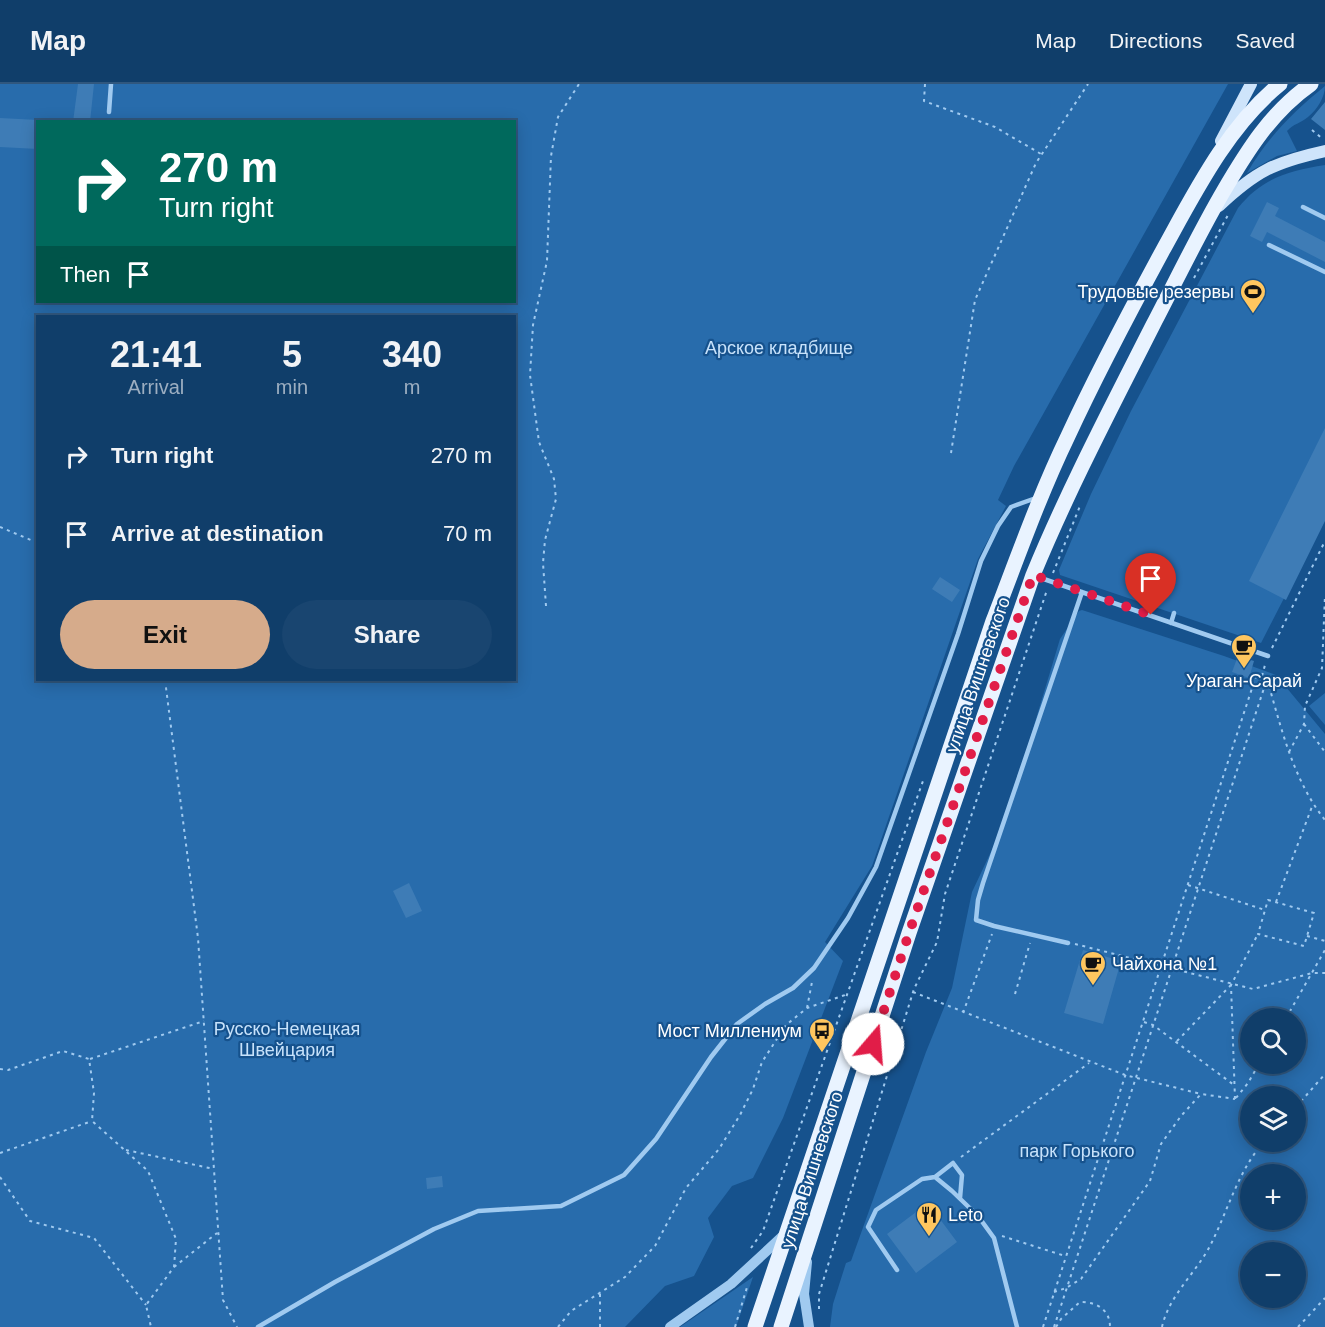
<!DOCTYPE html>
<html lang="en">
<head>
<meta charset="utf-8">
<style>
	body { margin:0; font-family:Helvetica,sans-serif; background:#194570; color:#f1f3f6; height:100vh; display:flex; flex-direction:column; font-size:22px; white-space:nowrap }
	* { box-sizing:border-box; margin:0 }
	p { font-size:20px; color:#9caec1 }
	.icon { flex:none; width:33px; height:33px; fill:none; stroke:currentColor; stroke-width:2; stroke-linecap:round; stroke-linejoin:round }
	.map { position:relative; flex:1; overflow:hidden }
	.sheet { position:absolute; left:36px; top:231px; width:480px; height:366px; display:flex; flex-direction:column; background:#103e6a; border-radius:0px; box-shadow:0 3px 15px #0003,0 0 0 2px #30577e }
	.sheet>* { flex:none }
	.hud { position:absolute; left:36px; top:36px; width:480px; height:183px; border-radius:0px; box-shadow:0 3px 15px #0003,0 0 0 2px #30577e; background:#00695c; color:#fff; overflow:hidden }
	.tools { position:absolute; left:1240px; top:924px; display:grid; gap:12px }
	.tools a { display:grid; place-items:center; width:66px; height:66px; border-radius:50%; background:#103e6a; box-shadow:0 3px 15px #0003,0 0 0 2px #30577e; font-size:30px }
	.pin { position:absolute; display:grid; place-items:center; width:51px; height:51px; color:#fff; margin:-62px -26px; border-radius:50% 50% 50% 0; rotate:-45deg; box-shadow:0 0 6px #0007 }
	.pin .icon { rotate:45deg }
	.me { position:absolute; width:66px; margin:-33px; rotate:18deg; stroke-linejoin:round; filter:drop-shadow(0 0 4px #0008) }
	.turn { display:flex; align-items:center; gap:21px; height:126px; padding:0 24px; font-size:27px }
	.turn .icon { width:78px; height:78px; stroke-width:2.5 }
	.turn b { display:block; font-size:42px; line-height:51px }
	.then { display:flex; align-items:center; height:57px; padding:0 24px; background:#0003; gap:12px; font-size:22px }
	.eta { display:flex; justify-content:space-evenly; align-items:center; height:102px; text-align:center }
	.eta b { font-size:36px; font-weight:800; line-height:42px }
	.primary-button { display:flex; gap:12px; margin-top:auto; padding:12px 24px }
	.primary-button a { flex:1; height:69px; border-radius:36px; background:#d6ab8b; color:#111; font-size:24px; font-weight:800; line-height:69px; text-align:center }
	.primary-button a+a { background:#194570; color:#f1f3f6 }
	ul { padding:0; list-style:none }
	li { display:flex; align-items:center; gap:18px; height:78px; padding:0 24px }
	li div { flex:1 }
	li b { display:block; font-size:22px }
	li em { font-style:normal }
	header { display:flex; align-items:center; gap:36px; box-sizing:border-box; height:84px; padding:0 30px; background:#103e6a; border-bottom:2px solid #30577e }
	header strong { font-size:28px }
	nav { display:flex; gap:33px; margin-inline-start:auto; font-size:21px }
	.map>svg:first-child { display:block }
	.green { fill:#286cac; fill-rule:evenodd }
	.building { fill:#3e7cb6 }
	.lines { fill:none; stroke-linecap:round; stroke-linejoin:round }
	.path { stroke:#a0caf0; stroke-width:2; stroke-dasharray:3 4.5; stroke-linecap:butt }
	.service { stroke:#a0caf0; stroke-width:4.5 }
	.tertiary { stroke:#a0caf0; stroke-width:10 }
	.secondary { stroke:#cee4fb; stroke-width:12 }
	.primary { stroke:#e9f3ff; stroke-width:15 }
	.route { stroke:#e11d48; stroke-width:10; stroke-dasharray:0 18 }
	.labels { text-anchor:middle; stroke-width:4.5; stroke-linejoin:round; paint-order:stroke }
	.poi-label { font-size:18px; fill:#fff; stroke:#16528d; text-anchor:end }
	.park-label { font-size:18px; fill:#c7e2fb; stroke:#16528d }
	.street-label { font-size:18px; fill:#fff; stroke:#16528d }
</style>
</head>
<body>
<header>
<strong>Map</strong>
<nav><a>Map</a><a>Directions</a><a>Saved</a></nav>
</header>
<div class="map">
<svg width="1325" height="1243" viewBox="0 0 1325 1243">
	<rect width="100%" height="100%" fill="#16528d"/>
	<path class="green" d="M0 0H1228L1014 382 998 416 1006 422 978 475 872 782 825 858 843 877 783 1034 753 1094 732 1102 708 1134 714 1153 694 1192 665 1202 625 1243H0ZM38 38H514V218H38ZM38 232H514V596H38Z
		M1325 2C1325 13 1317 26 1308 33 1301 39 1293 40 1287 47L1297 67 1277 72 1247 89C1268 53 1293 28 1325 2Z
		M1325 81V434L1261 559 1060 491 1059 486 1091 410 1131 327 1238 124C1262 94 1288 87 1325 81Z
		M1082 526 1224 572 1276 591 1325 650V1243H830L833 1220 846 1179 851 1177 926 968 952 904 972 808 1005 738 1060 555 1079 527ZM1251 934H1296V980H1251ZM1251 1012H1296V1058H1251ZM1251 1090H1296V1136H1251ZM1251 1168H1296V1214H1251Z
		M1325 609V641L1309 622Z
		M753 1193 736 1243H680Z"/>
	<path class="building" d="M78 0H94L90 38H73Z
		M1325 18V46L1311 35Z
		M0 34 38 36V65L0 63Z
		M1267 118 1279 124 1275 132 1325 158V178L1267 148 1262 158 1250 152Z
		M1325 344V437L1286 516 1249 497Z
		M940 493 960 506 952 518 932 505Z
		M1238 572 1254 577 1249 594 1232 588Z
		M409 799 422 827 406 834 393 807Z
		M1083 866 1121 877 1103 940 1064 929Z
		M442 1092 443 1103 427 1105 426 1094Z
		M928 1119 957 1158 916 1189 887 1150Z"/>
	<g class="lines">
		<path class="path" d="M925 0 924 17 995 43 1041 70
			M1312 46 1323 55
			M1194 194 1228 131
			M951 369 975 216 1036 79 1088 0
			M0 443 38 459
			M1053 489 1080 422
			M546 522 543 479 545 456 556 415 554 395 539 358 530 291 533 241 547 177 551 72 558 33 579 0
			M1272 564 1325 457
			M1262 592 1265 581
			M1267 595C1281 643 1293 696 1325 736
			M165 596 198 854 223 1216 237 1243
			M1304 640 1325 668
			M1289 668 1304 640 1305 622 1322 584 1325 511
			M1188 801 1265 826
			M1268 816 1314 829 1304 862 1258 850Z
			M1276 818 1313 720
			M1307 852 1325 857
			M1075 860 1253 905 1312 889H1325
			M913 908 1125 991 1201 1010
			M1015 910 1030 859
			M807 924 812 898
			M963 929 992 850
			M1286 934 1325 866
			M1144 938 1153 941 1234 1001
			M1177 957 1231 901
			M90 975 204 937
			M0 985 8 986 63 967 89 975 94 1009 92 1037 148 1087 176 1155 174 1183 146 1221 151 1243
			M1236 1014 1248 999 1259 980
			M1235 1015 1231 901 1258 850
			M1296 1023 1325 990
			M126 1066 214 1085
			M0 1069 92 1037
			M961 1073 1089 979
			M0 1093 30 1137 94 1154 146 1221
			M1002 1152 1065 1172
			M751 1164 763 1147 923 697
			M174 1183 217 1149
			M1054 1208 1066 1204 1081 1195 1150 1097 1161 1060 1181 1032 1201 1010 1235 1015
			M819 1225V1210L914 905 937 858 945 810 1047 506
			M558 1243 571 1227 625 1193 655 1162 686 1104 719 1065 740 1031 753 1005 762 978 786 941 807 924 848 910
			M600 1243V1209
			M735 1243 748 1200
			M1043 1243 1256 592 1267 595
			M1054 1243 1267 595
			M1056 1243 1061 1235 1080 1218C1096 1218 1110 1225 1110 1243
			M1162 1243C1169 1211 1197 1188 1211 1160 1228 1126 1239 1085 1264 1058
			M1298 1243 1325 1214"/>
		<path class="service" d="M109 28 111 0
			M1303 123 1325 134
			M1269 161 1325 188
			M1035 492 1268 572
			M1171 539 1174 529
			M1068 859 994 842 976 836 978 816 983 799 1082 508
			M935 1093 953 1079 962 1091 960 1114
			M897 1186 868 1143 876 1126 922 1095 935 1093 952 1107 978 1132 994 1154 1017 1243
			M258 1243 335 1198 434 1145 478 1127 561 1122 624 1091 656 1055 711 973 737 940 765 920 793 904 814 884 848 834 876 783 958 550 981 477 998 442 1011 423 1036 414"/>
		<path class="tertiary" d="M807 1178 804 1210 809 1243
			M670 1243 731 1200 785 1150"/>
		<path class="secondary" d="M1221 57 1251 0
			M1219 122C1256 87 1275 78 1325 67"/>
		<path class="primary" d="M755 1243 993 537C1017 475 1039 412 1068 352 1097 289 1130 227 1163 166 1195 108 1228 42 1280 0
			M781 1243 909 849 1033 491C1068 406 1111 324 1153 241 1176 197 1198 151 1223 108 1247 67 1271 28 1311 0"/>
	</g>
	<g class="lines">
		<path class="route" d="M873 960 909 849 1033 491 1151 531"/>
	</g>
	<defs>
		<symbol id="stadium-pin" viewBox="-11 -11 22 30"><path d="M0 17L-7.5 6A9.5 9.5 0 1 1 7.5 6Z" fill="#ffc65f" stroke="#16528d"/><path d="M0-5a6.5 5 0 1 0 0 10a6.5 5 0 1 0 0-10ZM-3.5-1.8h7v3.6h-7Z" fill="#111"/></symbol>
		<symbol id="cafe-pin" viewBox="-11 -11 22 30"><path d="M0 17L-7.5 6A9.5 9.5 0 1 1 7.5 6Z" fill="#ffc65f" stroke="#16528d"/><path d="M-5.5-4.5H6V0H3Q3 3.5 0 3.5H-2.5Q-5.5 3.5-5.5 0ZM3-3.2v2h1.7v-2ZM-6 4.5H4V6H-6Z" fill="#111"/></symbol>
		<symbol id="bus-pin" viewBox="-11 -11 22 30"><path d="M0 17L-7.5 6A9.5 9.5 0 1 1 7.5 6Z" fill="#ffc65f" stroke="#16528d"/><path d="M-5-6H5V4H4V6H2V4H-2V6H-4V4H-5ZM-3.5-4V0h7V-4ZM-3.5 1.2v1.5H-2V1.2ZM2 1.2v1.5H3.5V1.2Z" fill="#111"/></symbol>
		<symbol id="restaurant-pin" viewBox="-11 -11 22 30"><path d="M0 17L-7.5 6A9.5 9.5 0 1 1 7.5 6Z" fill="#ffc65f" stroke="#16528d"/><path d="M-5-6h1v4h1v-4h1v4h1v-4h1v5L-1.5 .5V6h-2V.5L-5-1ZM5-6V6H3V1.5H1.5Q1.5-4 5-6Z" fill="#111"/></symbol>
	</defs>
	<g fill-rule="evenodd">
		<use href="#stadium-pin" x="1238" y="193" width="30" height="40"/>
		<use href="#cafe-pin" x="1229" y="548" width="30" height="40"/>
		<use href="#cafe-pin" x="1078" y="865" width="30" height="40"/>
		<use href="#bus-pin" x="807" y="932" width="30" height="40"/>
		<use href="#restaurant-pin" x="914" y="1116" width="30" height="40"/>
	</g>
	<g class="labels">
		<g class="poi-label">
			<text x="1234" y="214">Трудовые резервы</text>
			<text x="1244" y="603" text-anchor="middle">Ураган-Сарай</text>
			<text x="1112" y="886" text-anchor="start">Чайхона №1</text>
			<text x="802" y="953">Мост Миллениум</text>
			<text x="948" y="1137" text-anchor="start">Leto</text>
		</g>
		<g class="park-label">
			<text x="779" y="270">Арское кладбище</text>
			<text x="287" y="951">Русско-Немецкая<tspan x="287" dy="21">Швейцария</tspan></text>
			<text x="1077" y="1073">парк Горького</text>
		</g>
		<g class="street-label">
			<text transform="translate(978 591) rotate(-71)" y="6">улица Вишневского</text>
			<text transform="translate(812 1086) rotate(-72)" y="6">улица Вишневского</text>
		</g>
	</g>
</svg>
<div class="tools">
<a><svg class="icon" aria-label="search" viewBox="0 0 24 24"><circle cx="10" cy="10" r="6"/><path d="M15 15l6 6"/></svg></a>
<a><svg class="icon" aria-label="layers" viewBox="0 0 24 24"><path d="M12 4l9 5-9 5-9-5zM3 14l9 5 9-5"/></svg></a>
<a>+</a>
<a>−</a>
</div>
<div class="pin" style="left:1151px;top:531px;background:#d93025"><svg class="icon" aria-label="arrive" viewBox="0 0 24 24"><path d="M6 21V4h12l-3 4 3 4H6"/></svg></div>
<svg class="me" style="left:873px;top:960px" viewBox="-20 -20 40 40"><circle r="19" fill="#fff"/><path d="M0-13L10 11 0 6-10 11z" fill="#e11d48"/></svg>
<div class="hud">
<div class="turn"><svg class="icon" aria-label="right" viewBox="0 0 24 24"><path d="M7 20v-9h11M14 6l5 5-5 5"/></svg><div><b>270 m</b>Turn right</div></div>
<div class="then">Then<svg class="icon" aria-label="arrive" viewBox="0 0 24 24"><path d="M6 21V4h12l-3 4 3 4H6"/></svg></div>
</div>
<section class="sheet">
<div class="eta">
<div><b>21:41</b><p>Arrival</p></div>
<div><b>5</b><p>min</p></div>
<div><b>340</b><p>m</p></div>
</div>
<ul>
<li><svg class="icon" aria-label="right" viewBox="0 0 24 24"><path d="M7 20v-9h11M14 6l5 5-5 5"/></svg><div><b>Turn right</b></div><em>270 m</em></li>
<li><svg class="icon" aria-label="arrive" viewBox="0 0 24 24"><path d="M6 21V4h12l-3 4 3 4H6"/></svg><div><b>Arrive at destination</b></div><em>70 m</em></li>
</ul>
<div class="primary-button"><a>Exit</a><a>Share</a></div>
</section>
</div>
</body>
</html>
